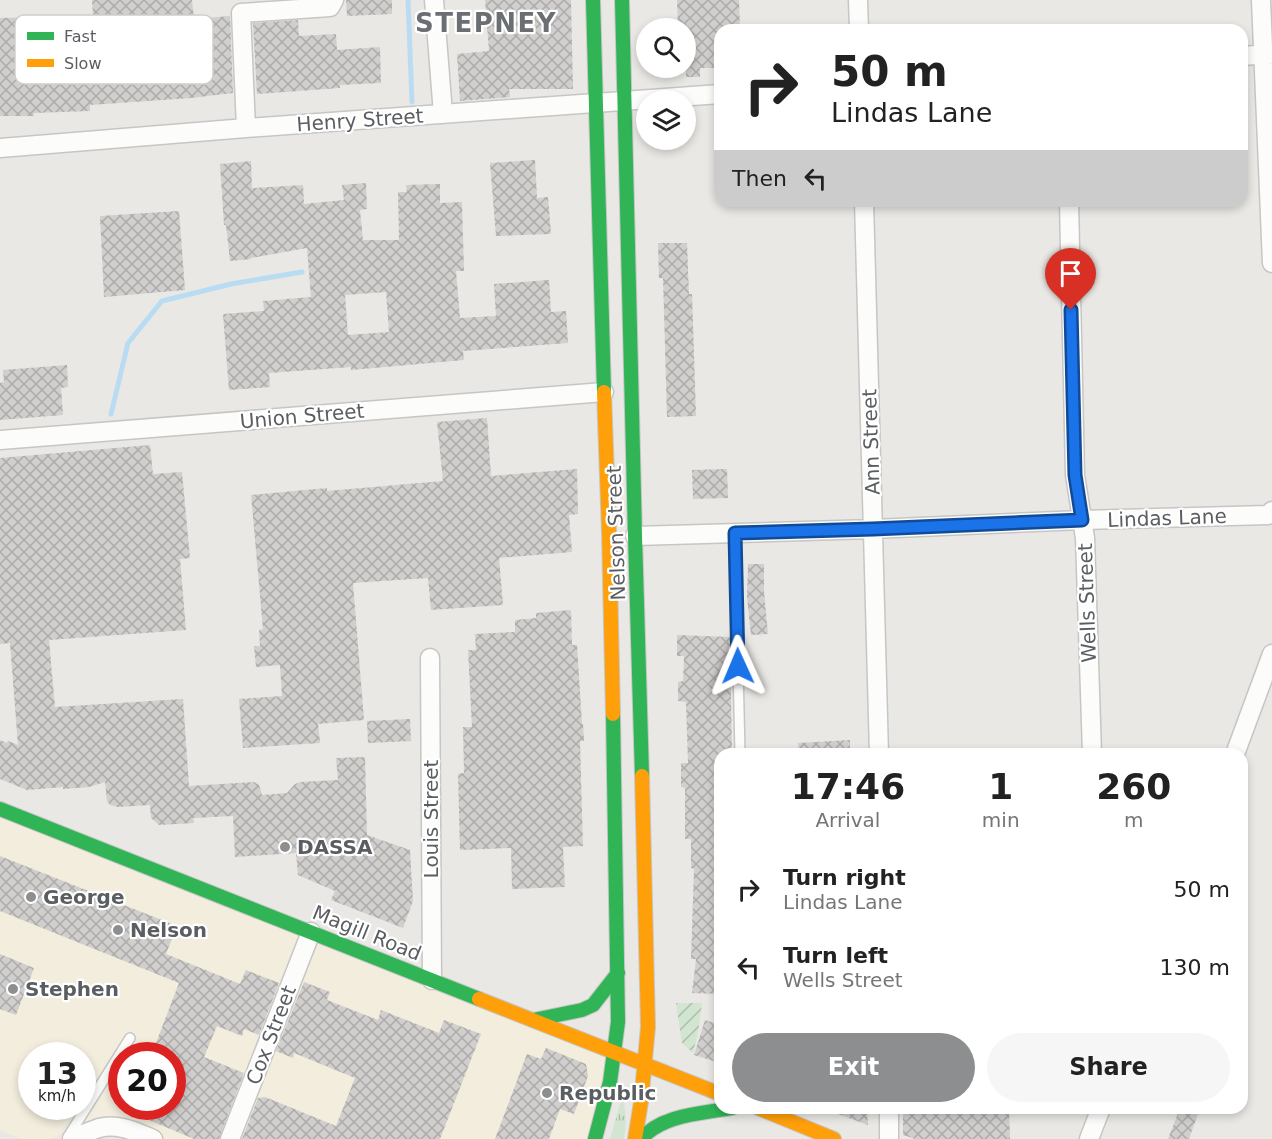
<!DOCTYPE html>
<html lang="en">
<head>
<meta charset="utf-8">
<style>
	body { margin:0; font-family:"DejaVu Sans",sans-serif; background:#f6f6f6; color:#222; height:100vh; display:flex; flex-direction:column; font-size:22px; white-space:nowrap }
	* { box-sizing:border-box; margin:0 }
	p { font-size:20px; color:#767676 }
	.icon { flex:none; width:33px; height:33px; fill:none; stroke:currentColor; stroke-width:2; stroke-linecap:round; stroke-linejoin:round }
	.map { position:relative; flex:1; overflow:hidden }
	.panel { position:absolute; left:714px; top:748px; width:534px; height:366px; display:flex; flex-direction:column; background:#fff; border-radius:18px; box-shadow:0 3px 9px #0003 }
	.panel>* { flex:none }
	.guide { position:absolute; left:714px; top:24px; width:534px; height:183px; border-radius:18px; box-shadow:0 3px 9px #0003; background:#fff; color:#222; overflow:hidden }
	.fabs { position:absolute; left:636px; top:18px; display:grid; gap:12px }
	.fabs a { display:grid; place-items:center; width:60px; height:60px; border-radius:50%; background:#fff; box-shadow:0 3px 9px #0003; font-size:30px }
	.speed { position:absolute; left:18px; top:1042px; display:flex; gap:12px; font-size:30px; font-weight:700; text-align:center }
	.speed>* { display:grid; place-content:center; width:78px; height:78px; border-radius:50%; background:#fff; box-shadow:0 3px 9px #0003; line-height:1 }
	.speed small { font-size:15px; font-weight:400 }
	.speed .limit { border:9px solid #d22; background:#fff; color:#111 }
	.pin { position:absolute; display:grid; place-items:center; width:51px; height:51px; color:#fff; margin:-62px -26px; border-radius:50% 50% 50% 0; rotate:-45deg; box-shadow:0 0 6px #0007 }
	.pin .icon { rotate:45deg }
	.me { position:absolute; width:66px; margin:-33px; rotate:359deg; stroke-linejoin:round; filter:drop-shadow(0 0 4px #0008) }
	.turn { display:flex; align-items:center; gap:21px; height:126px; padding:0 18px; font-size:27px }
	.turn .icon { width:78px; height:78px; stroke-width:2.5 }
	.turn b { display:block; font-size:42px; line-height:51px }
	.then { display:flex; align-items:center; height:57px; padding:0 18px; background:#0003; gap:12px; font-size:22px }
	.eta { display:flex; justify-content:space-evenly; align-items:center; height:102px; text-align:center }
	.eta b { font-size:36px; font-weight:700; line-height:42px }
	.cta { display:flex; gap:12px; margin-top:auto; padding:12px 18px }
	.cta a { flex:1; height:69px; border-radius:36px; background:#8c8e8f; color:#fff; font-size:24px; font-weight:700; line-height:69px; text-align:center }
	.cta a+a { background:#f6f6f6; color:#222 }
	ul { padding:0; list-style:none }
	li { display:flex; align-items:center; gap:18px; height:78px; padding:0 18px }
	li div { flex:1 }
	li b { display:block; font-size:22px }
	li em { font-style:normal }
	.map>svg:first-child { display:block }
	.commercial { fill:#f3eddd; fill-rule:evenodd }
	.grass { fill:url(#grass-tufts) }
	.garden { fill:url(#garden-furrows) }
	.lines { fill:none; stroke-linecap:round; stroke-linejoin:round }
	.stream { stroke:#b9dcf3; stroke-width:5 }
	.building { fill:url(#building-cross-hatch); fill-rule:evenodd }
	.lane-casing { stroke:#c6c6c6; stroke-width:12 }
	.street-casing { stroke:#c6c6c6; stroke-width:21 }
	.fast-casing { stroke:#c6c6c6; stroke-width:16 }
	.slow-casing { stroke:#c6c6c6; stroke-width:16 }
	.lane { stroke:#fcfcfb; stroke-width:9 }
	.street { stroke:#fcfcfb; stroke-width:18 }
	.fast { stroke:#30b455; stroke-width:14 }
	.slow { stroke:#ff9f0a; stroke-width:14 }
	.route-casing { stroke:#114b97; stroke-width:15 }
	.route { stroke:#1a73e8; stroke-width:10 }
	.poi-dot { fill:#8c8e8f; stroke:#fff; stroke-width:2 }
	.labels { text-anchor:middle; stroke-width:4.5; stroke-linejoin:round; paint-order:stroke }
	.street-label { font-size:20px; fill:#5a5d61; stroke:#fff }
	.poi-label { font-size:20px; font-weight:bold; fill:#5a5d61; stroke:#fff; text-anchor:start }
	.district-label { font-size:26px; font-weight:bold; letter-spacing:1.5px; fill:#6b6f73; stroke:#fff }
	.key { fill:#fff; stroke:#ceced0; stroke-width:1.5 }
	.key-label { font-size:16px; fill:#5a5d61 }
</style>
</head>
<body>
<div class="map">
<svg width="1272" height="1139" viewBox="0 0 1272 1139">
	<defs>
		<pattern id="grass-tufts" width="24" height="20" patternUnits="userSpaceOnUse" patternTransform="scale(1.5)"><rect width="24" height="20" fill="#d2e5d0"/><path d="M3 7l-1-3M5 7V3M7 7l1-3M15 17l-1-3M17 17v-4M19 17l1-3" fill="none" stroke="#adbdac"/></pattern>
		<pattern id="garden-furrows" width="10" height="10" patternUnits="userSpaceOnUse" patternTransform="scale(1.5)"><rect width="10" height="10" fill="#d2e5d0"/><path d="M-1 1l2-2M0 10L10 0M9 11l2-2" fill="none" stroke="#adbdac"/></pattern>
		<pattern id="building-cross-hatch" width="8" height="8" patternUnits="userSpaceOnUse" patternTransform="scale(1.5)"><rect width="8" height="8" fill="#d0cfcd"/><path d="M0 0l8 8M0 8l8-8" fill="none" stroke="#acabaa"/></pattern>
	</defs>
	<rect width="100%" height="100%" fill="#e9e8e4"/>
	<path class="commercial" d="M0 809 614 1052 595 1139H153L124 1127 72 1139 118 1054 83 1102 82 1056H32V1107H79L58 1136 48 1139H22L0 1130ZM122 1056H172V1107H122Z"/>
	<path class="grass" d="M621 1101H624L626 1121 624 1139H610Z"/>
	<path class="garden" d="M676 1003H702L698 1033 693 1053 682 1043Z"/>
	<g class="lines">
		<path class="stream" d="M408 0 412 102
			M111 414 128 343 162 301 231 284 302 272"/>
	</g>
	<path class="building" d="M92 0H192L194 19 230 16 233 93 191 98 90 105V111L34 113V116H0V18L40 17 41 52 95 50Z
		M346 0H392V14L347 16Z
		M485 0H571L573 89H509L510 97 460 101 457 54 489 51Z
		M677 0H739L740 30H720V68H700V77H686V28H678Z
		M298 20 299 36 336 34 337 50 380 47 381 83 340 85V88L257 94 253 23Z
		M535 160 537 198 548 197 551 234 496 236 490 163Z
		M251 161 252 188 303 185 304 204 344 200 342 185 366 183 367 209 360 210 363 240H399L398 192H407L406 185 440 184V203L462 202 464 271H456L460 318 496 316 494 284 549 280 551 312 566 311 568 343 463 351 464 360 351 370V367L269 373 270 387 229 390 223 314 264 311 263 301 311 297 307 248 251 258V259L230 261 226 225H224L220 164ZM386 292 389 332 348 335 345 295Z
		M179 211 185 290 104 297 100 216Z
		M658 243H687L689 294H692L696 416 667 417 663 278H659Z
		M67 365 68 387 61 388 63 415 0 420V383L4 382 3 370Z
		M487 418 491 476 577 469 578 514 569 515 572 552 499 558 503 605 431 610 428 578 353 583 364 720 318 724 320 743 243 748 239 699 282 696 280 665 256 667 254 646H260L259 630 263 629 251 495 327 488V491L443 481 437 422Z
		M150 445 153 474 182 472 190 558 180 559 186 630 49 640 55 707 183 699 189 786 254 782 259 785 262 795 287 793 295 784 301 782 338 780 336 758 365 757 367 835 410 850 413 901 403 928 331 900 335 891 298 875 296 853 235 857 233 816 193 818 194 823 159 825 151 818 150 805 118 807 110 805 107 801 105 782 89 787 63 789V787L27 790 0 779V740L7 743 8 741 18 745 10 643 0 644V458Z
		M727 469 728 498 693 499 692 470Z
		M748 564H764V592L768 634 751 635 747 597Z
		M571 610 572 645H577L582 724H583L584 741H580L583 846 563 847 565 887 512 889 511 848 460 850 458 774 464 773 463 727H472L468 650H476L475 634 515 632V620L536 618V613Z
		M677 635 730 637 732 754H720V994L692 993 696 959H691L694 869 691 868V839H685V788L681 787V763H688L686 702 678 701V682L683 681 684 656H677Z
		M410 719 411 741 368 743 367 721Z
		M850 740V754H799L798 743Z
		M0 856 177 926 166 954 240 984 246 970 279 983 259 1035 244 1029 242 1036 217 1026 204 1057 244 1073 219 1139H194L118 1107H172V1056H151L179 983 0 911Z
		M0 954 34 968 16 1015 0 1009Z
		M304 982 330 992 327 1000 378 1020 381 1010 439 1033 444 1020 481 1034 440 1139H242L258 1098 265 1097 336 1126 355 1078 294 1053 293 1058 276 1051Z
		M705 1020 720 1025V1063L694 1055Z
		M546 1048 586 1064 588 1076 574 1114 560 1109 549 1139H495L527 1054 541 1059Z
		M827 1108H867L868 1125 827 1110Z
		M903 1108H1009L1010 1139H915L903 1135Z
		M1180 1108H1200L1189 1139H1168Z"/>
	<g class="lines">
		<defs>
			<path id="lane" d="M735 533 740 754
				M68 1137 130 1038"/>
			<path id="street" d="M434 0 443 114
				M858 0 859 30
				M1261 0 1272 263
				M1242 56 1272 54
				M246 128 241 13 330 7 334 0
				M0 148 246 128 720 94
				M864 201 879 754
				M1069 201 1075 475 1085 538 1092 754
				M0 440 604 392
				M635 536 873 529 1082 520 1268 515 1272 511
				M430 658 432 980
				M1235 754 1272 654
				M889 1108V1139
				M72 1139C81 1135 90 1131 99 1128 118 1123 136 1132 153 1139
				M230 1139 311 932
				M1089 1139 1101 1108"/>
			<path id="fast" d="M593 0 604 392
				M622 0 635 536 642 776
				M0 809 479 999
				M533 1020 582 1010 593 1005 618 973
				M595 1139 610 1082 618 1022 613 714
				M641 1139C663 1114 701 1114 732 1108"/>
			<path id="slow" d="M604 392 609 533 613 714
				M479 999 720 1094
				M758 1108 834 1139
				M635 1139 641 1102 648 1027 642 776"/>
		</defs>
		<use href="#lane" class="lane-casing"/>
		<use href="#street" class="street-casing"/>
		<use href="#fast" class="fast-casing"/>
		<use href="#slow" class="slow-casing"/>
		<use href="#lane" class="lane"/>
		<use href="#street" class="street"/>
		<use href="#fast" class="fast"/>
		<use href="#slow" class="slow"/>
	</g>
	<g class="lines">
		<defs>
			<path id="route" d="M738 666 735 533 873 529 1082 520 1075 475 1071 310"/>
		</defs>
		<use href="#route" class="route-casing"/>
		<use href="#route" class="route"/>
	</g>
	<g class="poi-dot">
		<circle cx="285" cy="847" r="6"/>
		<circle cx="31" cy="897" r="6"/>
		<circle cx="118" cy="930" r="6"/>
		<circle cx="13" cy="989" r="6"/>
		<circle cx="547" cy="1093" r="6"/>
	</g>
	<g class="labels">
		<g class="street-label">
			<text transform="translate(360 120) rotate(-4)" y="7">Henry Street</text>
			<text transform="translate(302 416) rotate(-5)" y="7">Union Street</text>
			<text transform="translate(871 442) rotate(-92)" y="7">Ann Street</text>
			<text transform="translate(1167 518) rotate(-2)" y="7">Lindas Lane</text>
			<text transform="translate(616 533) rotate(-92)" y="7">Nelson Street</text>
			<text transform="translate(1087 603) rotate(-92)" y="7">Wells Street</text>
			<text transform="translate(431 819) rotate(-90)" y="7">Louis Street</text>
			<text transform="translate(367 933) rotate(22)" y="7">Magill Road</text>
			<text transform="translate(271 1035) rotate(-69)" y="7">Cox Street</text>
		</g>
		<g class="poi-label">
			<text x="297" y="854">DASSA</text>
			<text x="43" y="904">George</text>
			<text x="130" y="937">Nelson</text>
			<text x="25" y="996">Stephen</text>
			<text x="559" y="1100">Republic</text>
		</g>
		<g class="district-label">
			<text x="486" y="32">STEPNEY</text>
		</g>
	</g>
	<rect x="15" y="15" width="198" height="69" rx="9" class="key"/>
	<rect x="27" y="32" width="27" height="8" fill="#30b455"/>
	<rect x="27" y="59" width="27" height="8" fill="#ff9f0a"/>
	<g class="key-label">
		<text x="64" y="42">Fast</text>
		<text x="64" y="69">Slow</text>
	</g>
</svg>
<div class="fabs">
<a><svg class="icon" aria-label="search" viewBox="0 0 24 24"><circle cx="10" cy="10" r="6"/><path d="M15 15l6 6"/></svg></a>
<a><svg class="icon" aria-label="layers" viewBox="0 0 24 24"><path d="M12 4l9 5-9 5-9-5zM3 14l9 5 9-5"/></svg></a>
</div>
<div class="speed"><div>13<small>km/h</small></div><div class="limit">20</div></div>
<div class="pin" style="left:1071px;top:310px;background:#d93025"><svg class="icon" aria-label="arrive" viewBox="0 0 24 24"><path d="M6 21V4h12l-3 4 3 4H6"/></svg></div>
<svg class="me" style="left:738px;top:666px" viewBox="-20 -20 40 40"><path d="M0-17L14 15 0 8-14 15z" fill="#1a73e8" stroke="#fff" stroke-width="4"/></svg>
<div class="guide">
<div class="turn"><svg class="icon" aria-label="right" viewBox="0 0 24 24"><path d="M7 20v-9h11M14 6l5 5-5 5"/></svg><div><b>50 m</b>Lindas Lane</div></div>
<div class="then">Then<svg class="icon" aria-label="left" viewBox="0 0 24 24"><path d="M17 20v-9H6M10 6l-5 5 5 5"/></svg></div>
</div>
<section class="panel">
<div class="eta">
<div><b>17:46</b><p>Arrival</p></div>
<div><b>1</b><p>min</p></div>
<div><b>260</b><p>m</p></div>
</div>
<ul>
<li><svg class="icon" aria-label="right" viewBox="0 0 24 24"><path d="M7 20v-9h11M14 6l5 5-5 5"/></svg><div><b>Turn right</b><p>Lindas Lane</p></div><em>50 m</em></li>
<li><svg class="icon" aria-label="left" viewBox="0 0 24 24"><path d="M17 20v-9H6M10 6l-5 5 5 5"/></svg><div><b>Turn left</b><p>Wells Street</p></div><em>130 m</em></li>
</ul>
<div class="cta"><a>Exit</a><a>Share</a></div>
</section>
</div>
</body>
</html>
